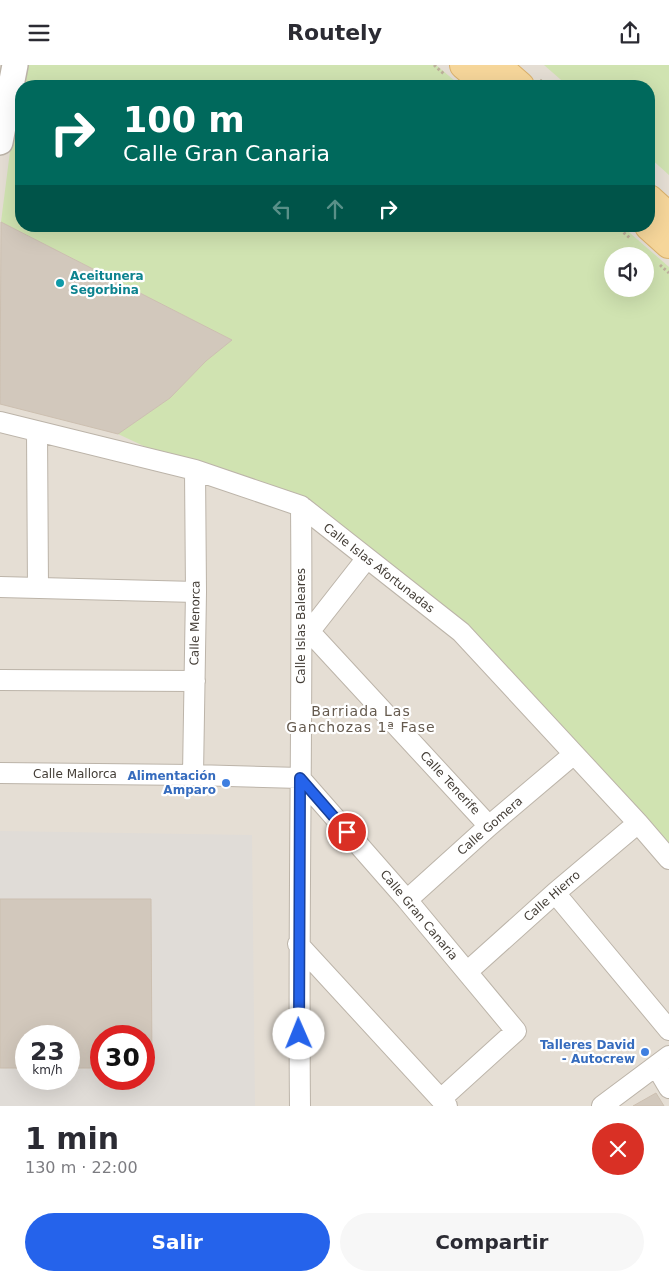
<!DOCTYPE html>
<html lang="es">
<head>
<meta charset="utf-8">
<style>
	body { margin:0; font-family:"DejaVu Sans",sans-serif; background:#f7f7f7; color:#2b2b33; height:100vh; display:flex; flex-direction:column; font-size:19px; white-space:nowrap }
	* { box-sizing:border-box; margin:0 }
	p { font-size:16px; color:#7c7c81 }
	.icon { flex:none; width:28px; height:28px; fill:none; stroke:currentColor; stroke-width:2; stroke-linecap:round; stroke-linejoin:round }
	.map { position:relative; height:1041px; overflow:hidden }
	.details { display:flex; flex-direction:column; background:#fff; flex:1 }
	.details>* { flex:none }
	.hud { position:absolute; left:15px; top:15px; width:640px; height:152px; border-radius:20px; box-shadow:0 5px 20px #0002; background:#00695c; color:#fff; overflow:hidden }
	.fabs { position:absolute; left:604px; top:182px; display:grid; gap:10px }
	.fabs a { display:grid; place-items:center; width:50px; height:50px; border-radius:50%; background:#fff; box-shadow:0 5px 20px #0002; font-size:25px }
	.speed { position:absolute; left:15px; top:960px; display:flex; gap:10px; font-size:25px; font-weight:700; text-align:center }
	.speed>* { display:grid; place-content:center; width:65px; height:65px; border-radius:50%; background:#fff; box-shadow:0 5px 20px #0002; line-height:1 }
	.speed small { font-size:12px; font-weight:400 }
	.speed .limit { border:8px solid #d22; background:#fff; color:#111 }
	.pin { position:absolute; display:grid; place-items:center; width:42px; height:42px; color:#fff; margin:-21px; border:2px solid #fff; border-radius:50%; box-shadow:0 1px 5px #0007 }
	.me { position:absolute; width:55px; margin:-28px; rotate:359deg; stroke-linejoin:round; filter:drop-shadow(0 0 4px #0008) }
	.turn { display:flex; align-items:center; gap:18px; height:105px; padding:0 25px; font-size:22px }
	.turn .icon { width:65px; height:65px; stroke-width:2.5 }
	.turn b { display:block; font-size:35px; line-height:42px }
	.lanes { display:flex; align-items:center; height:48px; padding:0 25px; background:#0003; justify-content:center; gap:25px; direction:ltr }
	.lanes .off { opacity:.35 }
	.round { display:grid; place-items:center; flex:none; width:52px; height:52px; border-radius:26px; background:#f7f7f7 }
	.overview { display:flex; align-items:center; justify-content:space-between; height:85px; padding:0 25px }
	h1 { font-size:30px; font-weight:700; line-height:38px }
	.primary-button { display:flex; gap:10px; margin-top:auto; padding:10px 25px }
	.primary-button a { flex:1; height:58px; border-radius:30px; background:#2563eb; color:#fff; font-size:20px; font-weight:700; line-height:58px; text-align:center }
	.primary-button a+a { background:#f7f7f7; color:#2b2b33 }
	header { display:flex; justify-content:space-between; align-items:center; height:65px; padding:0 25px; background:#fff; font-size:22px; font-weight:700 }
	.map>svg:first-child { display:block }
	.residential { fill:#e5ded4; fill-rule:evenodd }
	.industrial { fill:#e0dcd7; fill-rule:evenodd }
	.green { fill:#d0e3b1; fill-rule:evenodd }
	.building { fill:#d2c8bc; stroke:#ccbfb0 }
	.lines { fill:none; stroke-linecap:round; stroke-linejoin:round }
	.minor-casing { stroke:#bcb4a9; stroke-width:22 }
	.tertiary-casing { stroke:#bcb4a9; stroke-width:28 }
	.primary-casing { stroke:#dab16b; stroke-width:30 }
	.path { stroke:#bdaf9b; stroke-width:3; stroke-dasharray:2.5 2.5; stroke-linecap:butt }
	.minor { stroke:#fff; stroke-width:20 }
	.tertiary { stroke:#fff; stroke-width:25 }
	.primary { stroke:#f6d69a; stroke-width:28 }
	.route-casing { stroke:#184099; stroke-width:12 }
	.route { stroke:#2563eb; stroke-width:9 }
	.culture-dot { fill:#0f9aa8; stroke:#fff; stroke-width:2 }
	.shop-dot { fill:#3f7fe0; stroke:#fff; stroke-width:2 }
	.labels { text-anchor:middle; stroke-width:4.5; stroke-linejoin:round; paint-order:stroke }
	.culture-label { font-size:12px; font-weight:bold; fill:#0d838f; stroke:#fff; text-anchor:start }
	.street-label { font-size:12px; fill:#433d36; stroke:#fff }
	.shop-label { font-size:12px; font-weight:bold; fill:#366cbe; stroke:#fff; text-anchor:end }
	.neighbourhood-label { font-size:14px; letter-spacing:1px; fill:#655a4e; stroke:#fff }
</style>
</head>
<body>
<header><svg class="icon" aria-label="menu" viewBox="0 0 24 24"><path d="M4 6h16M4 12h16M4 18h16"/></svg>Routely<svg class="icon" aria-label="share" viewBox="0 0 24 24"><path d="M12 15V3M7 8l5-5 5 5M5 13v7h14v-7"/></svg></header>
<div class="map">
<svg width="669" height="1041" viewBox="0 0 669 1041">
	<rect width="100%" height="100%" fill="#f1ede6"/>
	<path class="residential" d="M0 0H669V1041H0ZM21 21H649V161H21ZM612 191H645V224H612ZM26 971H69V1014H26ZM101 971H144V1014H101Z"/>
	<path class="industrial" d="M0 766 252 770 255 1041H0ZM26 971H69V1014H26ZM101 971H144V1014H101Z"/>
	<path class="green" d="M21 0H436L461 21H21V161H622L669 202V794L461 567 301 441 195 405 118 369 170 333 206 296 232 275 1 157ZM612 191H645V224H612Z
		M544 0H669V110L649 92V21H568Z"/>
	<path class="building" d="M1 157 232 275 206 296 170 333 118 369 0 339Z
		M0 834H151L152 1003H144V971H101V1003H69V971H26V1003H0Z
		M656 1028 664 1041H633Z"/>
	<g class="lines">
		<defs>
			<path id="minor" d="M0 357 195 405 301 441 461 567 638 758 669 794
				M37 366 38 523
				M0 522 196 527
				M309 566 489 761
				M302 576 367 493
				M0 615 195 616
				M0 708 193 710 300 713 407 835 516 966 441 1034
				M193 710 196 527 195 405
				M555 828 669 965
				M407 835 489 761 574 689
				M298 879 447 1041
				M467 907 555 828 638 758
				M656 1001 669 1023
				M300 1041C298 841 303 641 301 441
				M602 1041 669 991"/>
			<path id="tertiary" d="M0 77 15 0"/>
			<path id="primary" d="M464 0 489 21
				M496 0 520 21
				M649 134 669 152
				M649 161 669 179"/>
		</defs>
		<use href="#minor" class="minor-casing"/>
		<use href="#tertiary" class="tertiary-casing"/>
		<use href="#primary" class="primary-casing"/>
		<path class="path" d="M434 0 444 9
			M540 15 547 21
			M616 161 631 174
			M660 200 669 208"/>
		<use href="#minor" class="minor"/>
		<use href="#tertiary" class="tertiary"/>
		<use href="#primary" class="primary"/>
	</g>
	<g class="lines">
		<defs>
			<path id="route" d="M299 969 300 713 347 767"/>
		</defs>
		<use href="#route" class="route-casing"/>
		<use href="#route" class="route"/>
	</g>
	<circle class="culture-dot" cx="60" cy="218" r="5"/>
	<g class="shop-dot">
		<circle cx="226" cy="718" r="5"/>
		<circle cx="645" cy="987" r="5"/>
	</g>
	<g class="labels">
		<g class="culture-label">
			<text x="70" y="215">Aceitunera<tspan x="70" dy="14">Segorbina</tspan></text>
		</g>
		<g class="street-label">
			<text transform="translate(379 503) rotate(38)" y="4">Calle Islas Afortunadas</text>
			<text transform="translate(195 558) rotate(-89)" y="4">Calle Menorca</text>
			<text transform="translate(301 561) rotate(-90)" y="4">Calle Islas Baleares</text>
			<text x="75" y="713">Calle Mallorca</text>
			<text transform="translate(450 718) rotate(47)" y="4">Calle Tenerife</text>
			<text transform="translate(490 761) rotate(-41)" y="4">Calle Gomera</text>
			<text transform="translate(552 831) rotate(-41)" y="4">Calle Hierro</text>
			<text transform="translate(419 850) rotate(50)" y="4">Calle Gran Canaria</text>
		</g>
		<g class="shop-label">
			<text x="216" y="715">Alimentación<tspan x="216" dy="14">Amparo</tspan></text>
			<text x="635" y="984">Talleres David<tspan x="635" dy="14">- Autocrew</tspan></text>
		</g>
		<g class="neighbourhood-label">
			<text x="361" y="651">Barriada Las<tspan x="361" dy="16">Ganchozas 1ª Fase</tspan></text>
		</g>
	</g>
</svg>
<div class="fabs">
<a><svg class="icon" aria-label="sound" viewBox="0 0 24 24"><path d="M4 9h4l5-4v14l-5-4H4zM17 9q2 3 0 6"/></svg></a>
</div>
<div class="speed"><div>23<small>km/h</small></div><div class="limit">30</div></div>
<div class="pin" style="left:347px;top:767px;background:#d93025"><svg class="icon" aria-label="arrive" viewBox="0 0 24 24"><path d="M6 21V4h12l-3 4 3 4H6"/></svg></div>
<svg class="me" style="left:299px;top:969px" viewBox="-20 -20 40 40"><circle r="19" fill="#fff"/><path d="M0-13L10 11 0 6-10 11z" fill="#2563eb"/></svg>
<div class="hud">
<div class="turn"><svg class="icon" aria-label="right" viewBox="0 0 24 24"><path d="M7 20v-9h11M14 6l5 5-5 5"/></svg><div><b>100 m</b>Calle Gran Canaria</div></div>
<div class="lanes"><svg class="icon off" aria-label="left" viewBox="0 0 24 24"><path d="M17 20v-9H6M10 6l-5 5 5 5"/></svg><svg class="icon off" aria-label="ahead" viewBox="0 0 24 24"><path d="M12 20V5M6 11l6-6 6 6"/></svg><svg class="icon" aria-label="right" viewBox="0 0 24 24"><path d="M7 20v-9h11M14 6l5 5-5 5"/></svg></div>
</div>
</div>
<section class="details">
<div class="overview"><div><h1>1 min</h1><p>130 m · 22:00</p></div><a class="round" style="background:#d93025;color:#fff"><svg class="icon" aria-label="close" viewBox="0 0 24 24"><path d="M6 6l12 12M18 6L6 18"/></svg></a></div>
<div class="primary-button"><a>Salir</a><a>Compartir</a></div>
</section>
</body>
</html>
